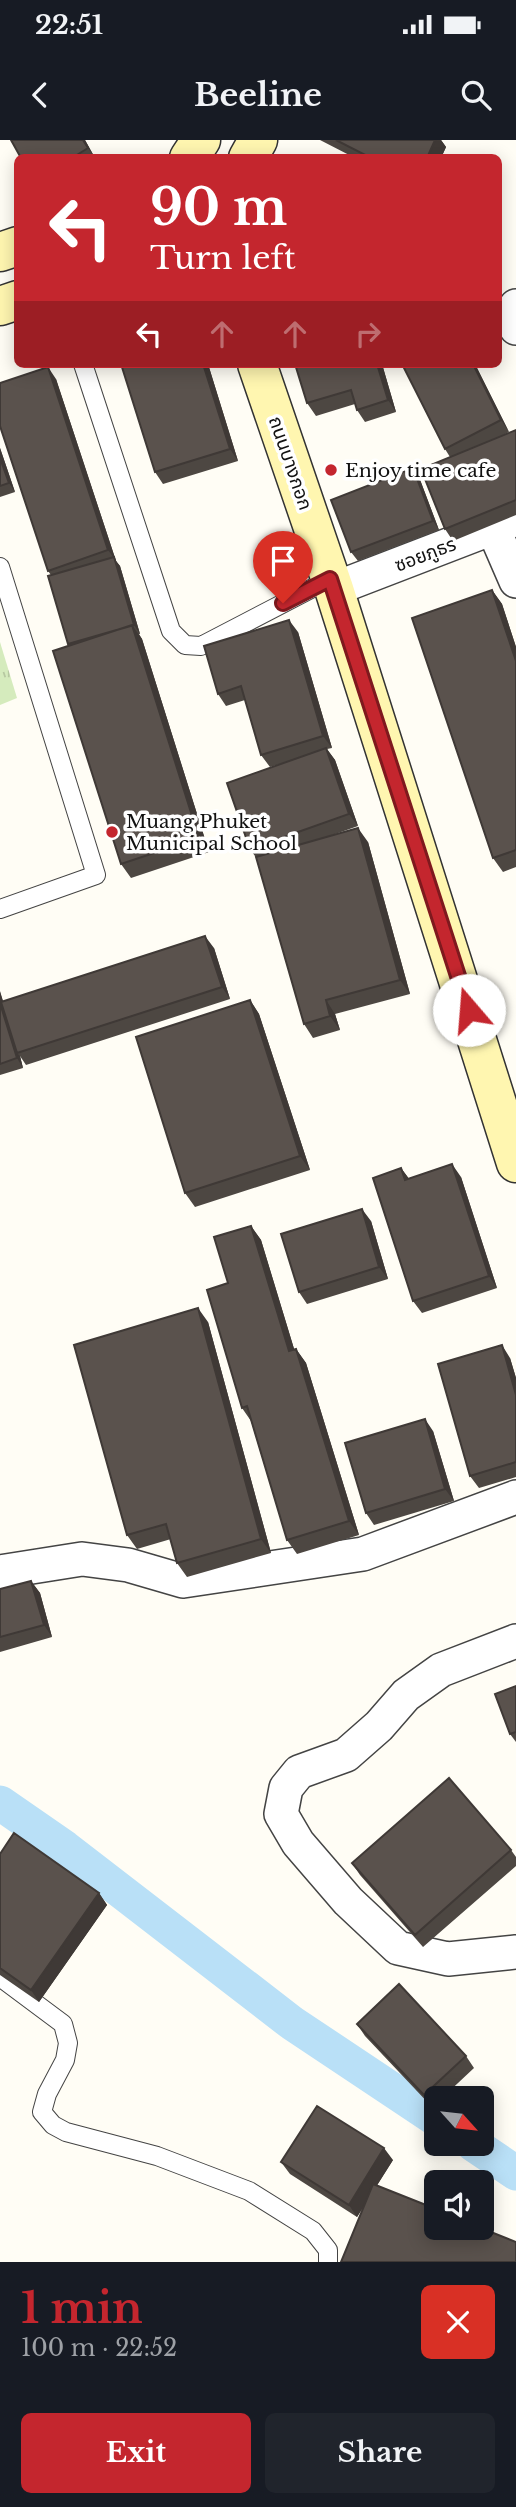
<!DOCTYPE html>
<html lang="en">
<head>
<meta charset="utf-8">
<style>
	body { margin:0; font-family:"Libre Baskerville","Noto Sans Thai",serif; background:#20242c; color:#f1f3f6; height:100vh; display:flex; flex-direction:column; font-size:26px; white-space:nowrap }
	* { box-sizing:border-box; margin:0 }
	p { font-size:23px; color:#9ea1a6 }
	.icon { flex:none; width:38px; height:38px; fill:none; stroke:currentColor; stroke-width:2; stroke-linecap:round; stroke-linejoin:round }
	.map { position:relative; height:2122px; overflow:hidden }
	.side { display:flex; flex-direction:column; background:#171b24; flex:1 }
	.side>* { flex:none }
	.hud { position:absolute; left:14px; top:14px; width:488px; height:214px; border-radius:10px; box-shadow:0 4px 18px #0003; background:#c4262e; color:#fff; overflow:hidden }
	.needle { width:46px; rotate:117deg }
	.fabs { position:absolute; left:424px; top:1946px; display:grid; gap:14px }
	.fabs a { display:grid; place-items:center; width:70px; height:70px; border-radius:10px; background:#171b24; box-shadow:0 4px 18px #0003; font-size:35px }
	.pin { position:absolute; display:grid; place-items:center; width:60px; height:60px; color:#fff; margin:-72px -30px; border-radius:50% 50% 50% 0; rotate:-45deg; box-shadow:0 0 7px #0007 }
	.pin .icon { rotate:45deg }
	.me { position:absolute; width:77px; margin:-38px; rotate:342deg; stroke-linejoin:round; filter:drop-shadow(0 0 5px #0008) }
	.turn { display:flex; align-items:center; gap:24px; height:147px; padding:0 21px; font-size:32px }
	.turn .icon { width:91px; height:91px; stroke-width:2.5 }
	.turn b { display:block; font-size:49px; line-height:60px }
	.lanes { display:flex; align-items:center; height:66px; padding:0 21px; background:#0003; justify-content:center; gap:35px; direction:ltr }
	.lanes .off { opacity:.35 }
	.round { display:grid; place-items:center; flex:none; width:74px; height:74px; border-radius:10px; background:#20242c }
	.summary { display:flex; align-items:center; justify-content:space-between; height:119px; padding:0 21px }
	h1 { font-size:42px; font-weight:800; line-height:52px; color:#c4262e }
	.action { display:flex; gap:14px; margin-top:auto; padding:14px 21px }
	.action a { flex:1; height:80px; border-radius:10px; background:#c4262e; color:#fff; font-size:28px; font-weight:800; line-height:80px; text-align:center }
	.action a+a { background:#20242c; color:#f1f3f6 }
	.status { display:flex; justify-content:space-between; align-items:center; height:49px; padding:0 35px; background:#171b24; direction:ltr }
	.status svg { height:19px; fill:currentColor }
	header { display:flex; justify-content:space-between; align-items:center; height:91px; padding:0 21px; background:#171b24; font-size:32px; font-weight:800 }
	.map>svg:first-child { display:block }
	.grass { fill:url(#grass-tufts) }
	.lines { fill:none; stroke-linecap:round; stroke-linejoin:round }
	.canal { stroke:#b9e0f7; stroke-width:35 }
	.service-casing { stroke:#444; stroke-width:20 }
	.minor-casing { stroke:#444; stroke-width:36 }
	.secondary-casing { stroke:#333; stroke-width:41 }
	.service { stroke:#fff; stroke-width:18 }
	.minor { stroke:#fff; stroke-width:33 }
	.secondary { stroke:#fff6b0; stroke-width:38 }
	.wall { fill:#4d4742 }
	.shaded-wall { fill:#3f3936 }
	.building { fill:#5a524d; stroke:#3f3936; stroke-width:2 }
	.route-casing { stroke:#7f191e; stroke-width:18 }
	.route { stroke:#c4262e; stroke-width:12 }
	.poi-dot { fill:#c4262e; stroke:#fff; stroke-width:2.5 }
	.labels { text-anchor:middle; stroke-width:7; stroke-linejoin:round; paint-order:stroke }
	.street-label { font-size:19px; fill:#111; stroke:#fff }
	.poi-label { font-size:19px; fill:#111; stroke:#fff; text-anchor:start }
</style>
</head>
<body>
<div class="status"><b>22:51</b><svg viewBox="0 0 49 12"><path d="M0 12V9h3v3zM5 12V6h3v6zM10 12V3h3v9zM15 12V0h3v12zM26 1h20v11H26zM47 4h2v5h-2z"/></svg></div>
<header><svg class="icon" aria-label="back" viewBox="0 0 24 24"><path d="M15 5l-7 7 7 7"/></svg>Beeline<svg class="icon" aria-label="search" viewBox="0 0 24 24"><circle cx="10" cy="10" r="6"/><path d="M15 15l6 6"/></svg></header>
<div class="map">
<svg width="516" height="2122" viewBox="0 0 516 2122">
	<defs>
		<pattern id="grass-tufts" width="24" height="20" patternUnits="userSpaceOnUse" patternTransform="scale(1.75)"><rect width="24" height="20" fill="#d5ebbd"/><path d="M3 7l-1-3M5 7V3M7 7l1-3M15 17l-1-3M17 17v-4M19 17l1-3" fill="none" stroke="#b6c8a1"/></pattern>
	</defs>
	<rect width="100%" height="100%" fill="#fffdf5"/>
	<path class="grass" d="M0 502 17 558 0 565Z"/>
	<g class="lines">
		<path class="canal" d="M0 1663 65 1708 292 1883 436 1979
			M473 2004 516 2033"/>
		<defs>
			<path id="service" d="M83 224 171 491 185 505 201 506 330 439
				M0 427 96 735 0 769
				M0 1837 63 1884 68 1903 65 1920 47 1954 42 1972 53 1985 66 1992 157 2016 249 2051 313 2091 328 2110V2122"/>
			<path id="minor" d="M516 166V188
				M493 388 516 441
				M334 449 516 379
				M0 1432 82 1419 128 1425 183 1441 363 1414 516 1357
				M516 1501 441 1530 406 1555 379 1586 346 1615 299 1632 286 1648 281 1674 298 1703 348 1761 398 1808 448 1819 516 1812"/>
			<path id="secondary" d="M189 18 201 0
				M248 18 258 0
				M0 112 18 106
				M0 166 18 160
				M257 224 334 449 516 1023"/>
		</defs>
		<use href="#service" class="service-casing"/>
		<use href="#minor" class="minor-casing"/>
		<use href="#secondary" class="secondary-casing"/>
		<use href="#service" class="service"/>
		<use href="#minor" class="minor"/>
		<use href="#secondary" class="secondary"/>
	</g>
	<path class="wall" d="M85 0 95 18H21Z
		M320 0H441L446 7 441 18H355Z
		M208 224 238 321 163 344 155 332Z
		M382 224 396 272 365 282 357 270 355 264 316 276 307 263Z
		M402 224H475L509 292 500 297 516 290V375L453 401 445 389 450 317 445 309Z
		M56 239 116 421 120 426 140 494H139L142 499 209 712 131 738 121 724 69 506 51 435 48 431Z
		M0 308 15 352 0 357Z
		M413 328 419 337 439 390 358 421 351 412Z
		M492 450 502 464 516 507V727L503 732 493 718Z
		M298 492 332 608 327 609 335 620 358 686 324 698 368 702 410 854 335 874 340 890 313 898 304 884 257 719 250 709 294 620 270 627 261 615 245 560 226 566 218 554Z
		M214 808 230 859 26 925 20 916 23 928 0 935V851L3 861Z
		M250 860 259 874 310 1030 195 1067 185 1053Z
		M401 1028 409 1039 461 1037 497 1148 422 1173 413 1161Z
		M371 1081 388 1139 307 1164 299 1152Z
		M251 1086 261 1100 294 1209H296L306 1223 359 1395 297 1414 287 1400 251 1281 242 1268 228 1143Z
		M208 1182 271 1413 187 1437 177 1423 171 1399 137 1409 127 1395Z
		M510 1218 516 1238V1337L479 1348 470 1336Z
		M433 1291 454 1361 374 1385 366 1373Z
		M31 1441 40 1453 52 1497 0 1512V1449Z
		M516 1546V1602L510 1594Z
		M511 1710 516 1717V1726L423 1807 360 1735 352 1723Z
		M0 1714 99 1753 107 1765 39 1862 0 1835Z
		M357 1884 466 1916 474 1928 442 1958H436V1964L432 1967 365 1896Z
		M393 2020 357 2077 290 2034 281 2022Z"/>
	<path class="shaded-wall" d="M83 0H85L95 18 88 8Z
		M435 0H441L446 7 441 18H427Z
		M203 224H208L238 321 230 309Z
		M377 224H382L396 272 388 260Z
		M473 224H475L509 292 501 280Z
		M48 227 56 239 116 421 120 426 140 494 134 485 114 418 108 410Z
		M0 308 15 352 9 343 0 318Z
		M413 328 419 337 439 390 433 381Z
		M492 450 502 464 516 507V521Z
		M289 480 298 492 332 608 323 596Z
		M132 485 142 499 209 712 199 698Z
		M326 608 335 620 358 686 349 674Z
		M358 688 368 702 410 854 400 840Z
		M205 796 214 808 230 859 222 847Z
		M0 852 19 913H17L20 916 23 928 17 918 0 863Z
		M250 860 259 874 310 1030 300 1016Z
		M326 860 335 874 340 890 330 876Z
		M452 1024 461 1037 497 1148 489 1136Z
		M401 1028 410 1040H405Z
		M362 1069 371 1081 388 1139 379 1127Z
		M251 1086 261 1100 299 1225 289 1211Z
		M198 1168 208 1182 271 1413 261 1399Z
		M502 1205 510 1218 516 1238V1255Z
		M296 1209 306 1223 359 1395 349 1381Z
		M425 1279 433 1291 454 1361 445 1349Z
		M31 1441 40 1453 52 1497 44 1485Z
		M99 1753 107 1765 39 1862 31 1850Z
		M384 2008 393 2020 357 2077 349 2065Z"/>
	<path class="building" d="M11 0H83L88 8 72 18H21Z
		M336 0H435L427 18H371Z
		M121 224H203L230 309 155 332Z
		M295 224H377L388 260 357 270 351 250 307 263Z
		M402 224H473L501 280 445 309Z
		M48 227 108 410 48 431 0 286V243Z
		M516 290V360L445 389 421 329Z
		M0 318 9 343 0 346Z
		M413 328 433 381 351 412 331 360Z
		M114 417 134 485 68 504 48 436Z
		M492 450 516 521V710L493 718 412 478Z
		M289 480 323 596 261 615 241 546 218 554 204 506Z
		M132 485 199 698 121 724 53 511Z
		M326 608 349 674 250 709 227 643Z
		M358 688 400 840 326 860 330 876 304 884 256 717Z
		M205 796 222 847 17 913 1 862Z
		M250 860 300 1016 185 1053 136 897Z
		M0 863 17 918 0 924Z
		M452 1024 489 1136 413 1161 373 1038 401 1028 405 1040Z
		M362 1069 379 1127 299 1152 281 1094Z
		M251 1086 289 1211 296 1209 349 1381 287 1400 247 1266 242 1268 207 1150 228 1143 214 1097Z
		M198 1168 261 1399 177 1423 166 1384 127 1395 74 1205Z
		M502 1205 516 1255V1322L470 1336 438 1224Z
		M425 1279 445 1349 366 1373 345 1303Z
		M31 1441 44 1485 0 1497V1449Z
		M516 1546V1592L510 1594 495 1554Z
		M449 1638 511 1710 415 1795 352 1723Z
		M14 1693 99 1753 31 1850 0 1828V1714Z
		M399 1844 466 1916 424 1955 357 1884Z
		M317 1966 384 2008 349 2065 281 2022Z
		M373 2044 436 2069V2088H481L516 2102V2122H341Z"/>
	<g class="lines">
		<defs>
			<path id="route" d="M283 463 330 439 469 870"/>
		</defs>
		<use href="#route" class="route-casing"/>
		<use href="#route" class="route"/>
	</g>
	<g class="poi-dot">
		<circle cx="331" cy="330" r="7"/>
		<circle cx="112" cy="692" r="7"/>
	</g>
	<g class="labels">
		<g class="street-label">
			<text transform="translate(291 323) rotate(71)" y="7">ถนนบางกอก</text>
			<text transform="translate(425 414) rotate(-21)" y="7">ซอยภูธร</text>
		</g>
		<g class="poi-label">
			<text x="345" y="337">Enjoy time cafe</text>
			<text x="126" y="688">Muang Phuket<tspan x="126" dy="22">Municipal School</tspan></text>
		</g>
	</g>
</svg>
<div class="fabs">
<a><svg class="needle" viewBox="-14 -14 28 28"><path d="M0-13l5 13h-10z" fill="#e53935"/><path d="M0 13l5-13h-10z" fill="#9ea1a6"/></svg></a>
<a><svg class="icon" aria-label="sound" viewBox="0 0 24 24"><path d="M4 9h4l5-4v14l-5-4H4zM17 9q2 3 0 6"/></svg></a>
</div>
<div class="pin" style="left:283px;top:463px;background:#d93025"><svg class="icon" aria-label="arrive" viewBox="0 0 24 24"><path d="M6 21V4h12l-3 4 3 4H6"/></svg></div>
<svg class="me" style="left:469px;top:870px" viewBox="-20 -20 40 40"><circle r="19" fill="#fff"/><path d="M0-13L10 11 0 6-10 11z" fill="#c4262e"/></svg>
<div class="hud">
<div class="turn"><svg class="icon" aria-label="left" viewBox="0 0 24 24"><path d="M17 20v-9H6M10 6l-5 5 5 5"/></svg><div><b>90 m</b>Turn left</div></div>
<div class="lanes"><svg class="icon" aria-label="left" viewBox="0 0 24 24"><path d="M17 20v-9H6M10 6l-5 5 5 5"/></svg><svg class="icon off" aria-label="ahead" viewBox="0 0 24 24"><path d="M12 20V5M6 11l6-6 6 6"/></svg><svg class="icon off" aria-label="ahead" viewBox="0 0 24 24"><path d="M12 20V5M6 11l6-6 6 6"/></svg><svg class="icon off" aria-label="right" viewBox="0 0 24 24"><path d="M7 20v-9h11M14 6l5 5-5 5"/></svg></div>
</div>
</div>
<section class="side">
<div class="summary"><div><h1>1 min</h1><p>100 m · 22:52</p></div><a class="round" style="background:#d93025;color:#fff"><svg class="icon" aria-label="close" viewBox="0 0 24 24"><path d="M6 6l12 12M18 6L6 18"/></svg></a></div>
<div class="action"><a>Exit</a><a>Share</a></div>
</section>
</body>
</html>
